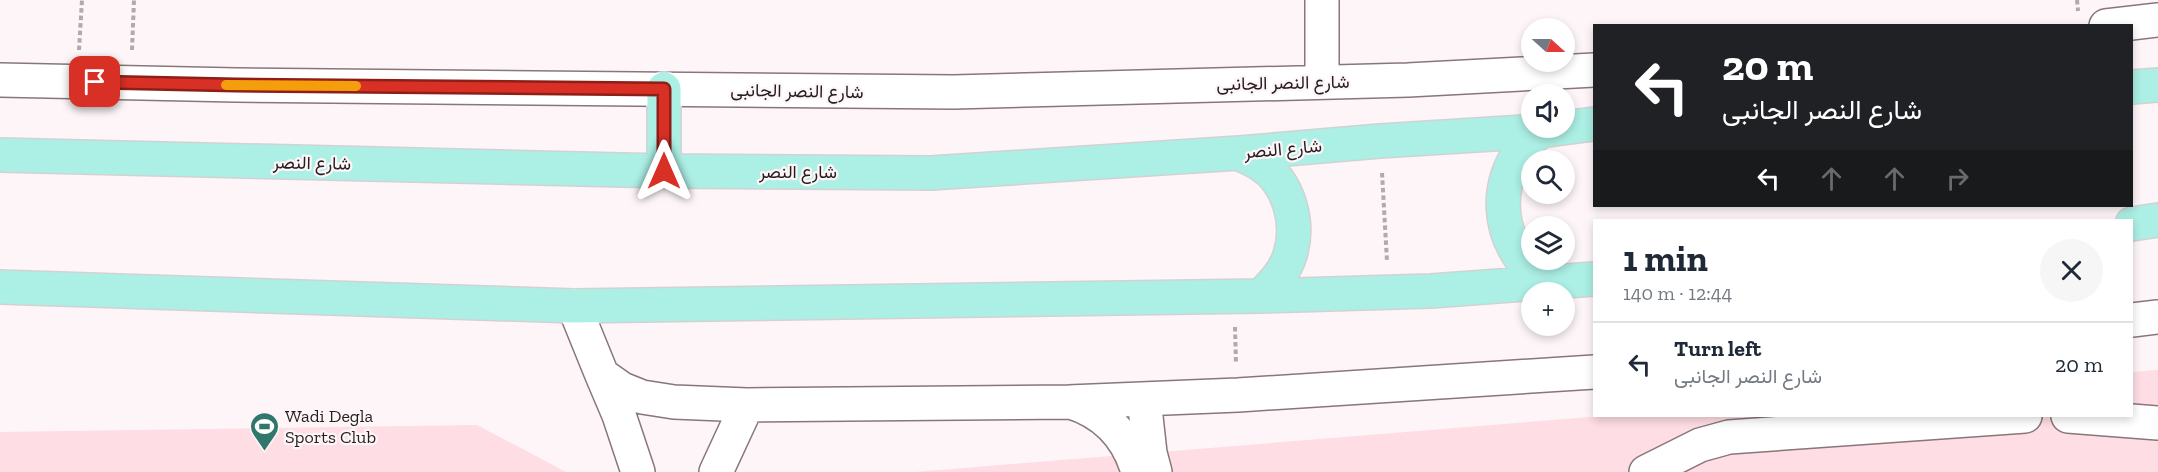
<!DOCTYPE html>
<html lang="en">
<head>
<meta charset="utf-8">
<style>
	body { margin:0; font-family:"Zilla Slab",Vazirmatn,serif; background:#f6f6f7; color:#1f2937; height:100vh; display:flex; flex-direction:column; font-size:22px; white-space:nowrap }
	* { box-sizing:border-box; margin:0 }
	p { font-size:20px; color:#747a83 }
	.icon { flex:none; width:33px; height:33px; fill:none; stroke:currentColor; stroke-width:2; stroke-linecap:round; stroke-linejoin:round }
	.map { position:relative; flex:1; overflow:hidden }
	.details { position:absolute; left:1593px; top:219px; width:540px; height:198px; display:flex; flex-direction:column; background:#fff; border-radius:0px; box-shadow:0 3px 9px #0003 }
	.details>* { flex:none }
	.guide { position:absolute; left:1593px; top:24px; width:540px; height:183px; border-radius:0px; box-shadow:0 3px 9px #0003; background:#202124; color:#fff; overflow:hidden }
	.needle { width:39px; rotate:111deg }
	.tools { position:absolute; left:1521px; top:18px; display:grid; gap:12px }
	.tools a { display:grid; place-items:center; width:54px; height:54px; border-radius:50%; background:#fff; box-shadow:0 3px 9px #0003; font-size:30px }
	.pin { position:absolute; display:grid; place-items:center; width:51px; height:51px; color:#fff; margin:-26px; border-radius:12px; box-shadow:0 3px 9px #0006 }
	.me { position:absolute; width:66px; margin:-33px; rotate:0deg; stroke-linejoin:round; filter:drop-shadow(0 0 4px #0008) }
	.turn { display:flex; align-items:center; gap:21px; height:126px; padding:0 30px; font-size:27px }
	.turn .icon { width:78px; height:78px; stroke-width:2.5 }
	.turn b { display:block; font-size:42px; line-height:51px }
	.lanes { display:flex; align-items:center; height:57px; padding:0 30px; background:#0003; justify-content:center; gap:30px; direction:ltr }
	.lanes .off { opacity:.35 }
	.round { display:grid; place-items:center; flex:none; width:63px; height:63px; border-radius:32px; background:#f6f6f7 }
	.headline { display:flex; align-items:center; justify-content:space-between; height:102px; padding:0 30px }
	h1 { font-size:36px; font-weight:800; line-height:45px }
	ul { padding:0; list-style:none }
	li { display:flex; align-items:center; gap:18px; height:84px; padding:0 30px; border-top:2px solid #e0e1e3 }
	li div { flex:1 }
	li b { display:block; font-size:22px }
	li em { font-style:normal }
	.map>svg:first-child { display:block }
	.green { fill:#fedde4 }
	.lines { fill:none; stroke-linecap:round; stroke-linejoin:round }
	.minor-casing { stroke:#88767a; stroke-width:36 }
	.major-casing { stroke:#d3d2d2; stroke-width:36 }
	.path { stroke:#b1a9ab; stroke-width:4; stroke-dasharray:4.5 3; stroke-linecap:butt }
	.minor { stroke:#fff; stroke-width:33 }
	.major { stroke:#acefe4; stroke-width:33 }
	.route-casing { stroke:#8d1f18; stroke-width:15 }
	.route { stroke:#d93025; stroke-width:10 }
	.slow { stroke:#f59e0b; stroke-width:10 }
	.labels { text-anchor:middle; stroke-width:4.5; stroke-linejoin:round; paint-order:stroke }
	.street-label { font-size:18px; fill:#251e1f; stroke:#fdf5f7 }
	.poi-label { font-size:18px; fill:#251e1f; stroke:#fdf5f7; text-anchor:start }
</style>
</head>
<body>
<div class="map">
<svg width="2158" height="472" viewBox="0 0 2158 472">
	<rect width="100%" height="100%" fill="#fdf5f7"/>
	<path class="green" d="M2158 370V472H915L1602 416H2132V372Z
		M477 425 566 472H0V432Z"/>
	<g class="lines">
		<defs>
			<path id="minor" d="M2106 26 2158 20
				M0 80 236 85 954 92 1408 80 1594 70
				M1322 82V0
				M574 306 602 375 622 389 642 397 674 402 747 405 1069 402 1238 395 1594 372
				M2132 320 2158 317
				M602 375 619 415 638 472
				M1144 399 1150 453 1155 472
				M1071 402C1106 413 1128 437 1138 472
				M2068 416 2158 423
				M716 472 747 405
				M1646 472 1700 445 1729 437 2025 416"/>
			<path id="major" d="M2132 87 2158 85
				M1540 131C1534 137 1526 143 1521 150 1495 187 1498 232 1527 266 1532 273 1541 278 1548 284
				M1239 153C1246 157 1254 160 1260 164 1289 182 1300 223 1290 255 1285 272 1273 284 1261 296
				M0 155 664 171 931 173 1239 153 1380 141 1540 131 1594 124
				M664 171V89
				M2132 224 2158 220
				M0 287 574 306 1261 296 1431 291 1594 279"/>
		</defs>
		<use href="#minor" class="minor-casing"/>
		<use href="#major" class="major-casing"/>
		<path class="path" d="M2077 0 2078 11
			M79 50 82 0
			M132 50 134 0
			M1382 173 1387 261
			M1235 327 1236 364"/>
		<use href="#minor" class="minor"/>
		<use href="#major" class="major"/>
	</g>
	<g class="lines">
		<defs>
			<path id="route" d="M95 82 236 85 664 89V171"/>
		</defs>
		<use href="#route" class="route-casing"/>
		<use href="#route" class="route"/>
		<path class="slow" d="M226 85 356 86"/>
	</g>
	<defs>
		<symbol id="stadium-pin" viewBox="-11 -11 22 30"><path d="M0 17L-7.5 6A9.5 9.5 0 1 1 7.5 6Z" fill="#31776c" stroke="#fdf5f7"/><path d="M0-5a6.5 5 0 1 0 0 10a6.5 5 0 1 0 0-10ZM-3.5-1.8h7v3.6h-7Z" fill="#fff"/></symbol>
	</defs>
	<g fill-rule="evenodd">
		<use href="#stadium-pin" x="248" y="410" width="33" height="45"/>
	</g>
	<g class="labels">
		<g class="street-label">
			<text transform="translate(1283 83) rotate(-1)" y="6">شارع النصر الجانبى</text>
			<text transform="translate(797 91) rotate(1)" y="6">شارع النصر الجانبى</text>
			<text transform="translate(1283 149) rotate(-5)" y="6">شارع النصر</text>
			<text transform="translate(312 163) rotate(1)" y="6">شارع النصر</text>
			<text x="798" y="178">شارع النصر</text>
		</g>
		<g class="poi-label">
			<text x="285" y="422">Wadi Degla<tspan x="285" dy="21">Sports Club</tspan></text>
		</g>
	</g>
</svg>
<div class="tools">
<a><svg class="needle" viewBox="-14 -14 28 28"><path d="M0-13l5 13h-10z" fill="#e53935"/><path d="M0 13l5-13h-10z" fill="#747a83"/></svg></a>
<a><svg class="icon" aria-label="sound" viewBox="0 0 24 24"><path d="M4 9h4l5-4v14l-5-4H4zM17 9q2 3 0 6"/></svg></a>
<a><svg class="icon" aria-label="search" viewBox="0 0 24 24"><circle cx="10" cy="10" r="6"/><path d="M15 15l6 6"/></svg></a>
<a><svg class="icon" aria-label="layers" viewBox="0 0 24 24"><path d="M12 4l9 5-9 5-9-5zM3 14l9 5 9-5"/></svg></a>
<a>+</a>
</div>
<div class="pin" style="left:95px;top:82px;background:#d93025"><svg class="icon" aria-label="arrive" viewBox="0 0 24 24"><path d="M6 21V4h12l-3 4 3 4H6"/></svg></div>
<svg class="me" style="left:664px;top:171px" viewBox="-20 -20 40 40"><path d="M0-17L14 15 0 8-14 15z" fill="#d93025" stroke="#fff" stroke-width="4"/></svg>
<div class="guide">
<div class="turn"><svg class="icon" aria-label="left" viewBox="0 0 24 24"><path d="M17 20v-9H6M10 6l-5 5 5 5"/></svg><div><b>20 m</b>شارع النصر الجانبى</div></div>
<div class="lanes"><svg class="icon" aria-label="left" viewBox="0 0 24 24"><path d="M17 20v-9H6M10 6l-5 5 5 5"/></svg><svg class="icon off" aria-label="ahead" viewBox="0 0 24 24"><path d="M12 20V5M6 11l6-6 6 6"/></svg><svg class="icon off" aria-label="ahead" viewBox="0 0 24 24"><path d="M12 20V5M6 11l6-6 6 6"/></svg><svg class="icon off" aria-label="right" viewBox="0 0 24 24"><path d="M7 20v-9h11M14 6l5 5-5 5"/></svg></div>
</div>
<section class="details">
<div class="headline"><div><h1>1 min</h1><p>140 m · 12:44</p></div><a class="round"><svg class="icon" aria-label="close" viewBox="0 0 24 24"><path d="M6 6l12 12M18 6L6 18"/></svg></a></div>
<ul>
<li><svg class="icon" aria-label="left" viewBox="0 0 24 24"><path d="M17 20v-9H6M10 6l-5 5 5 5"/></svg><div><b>Turn left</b><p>شارع النصر الجانبى</p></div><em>20 m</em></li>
</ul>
</section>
</div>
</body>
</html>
